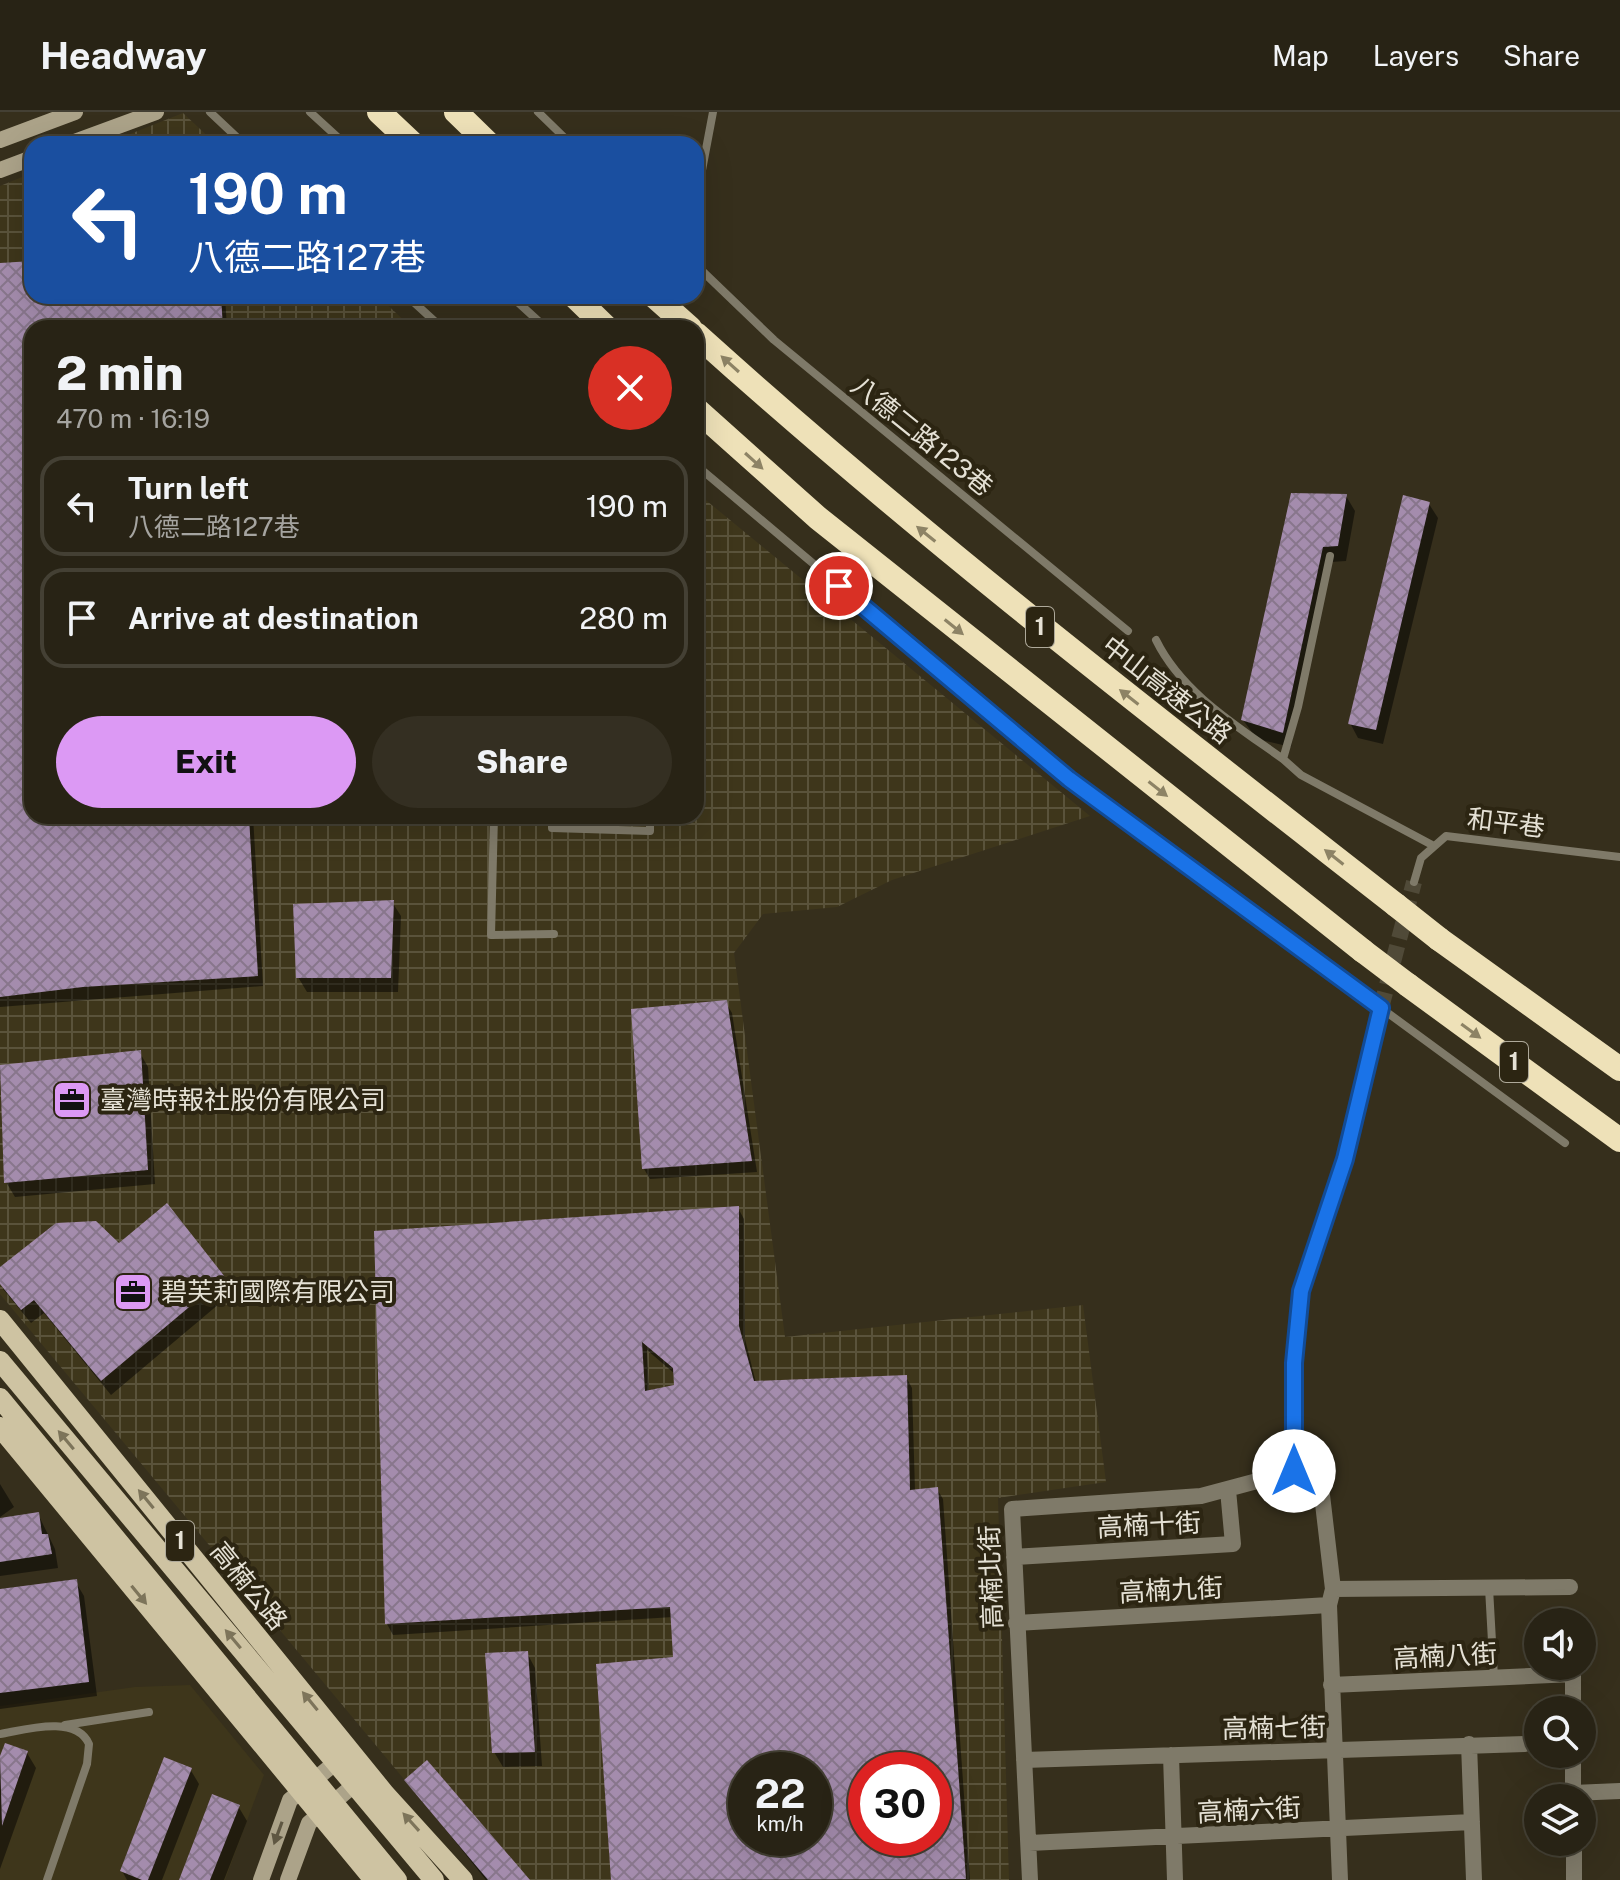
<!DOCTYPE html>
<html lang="en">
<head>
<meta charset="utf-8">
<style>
	body { margin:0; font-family:"Public Sans","Noto Sans TC",sans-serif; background:#342f22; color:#f1f3f6; height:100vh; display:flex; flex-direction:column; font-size:30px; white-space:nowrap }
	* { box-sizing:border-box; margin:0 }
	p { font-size:26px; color:#a5a4a0 }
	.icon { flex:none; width:44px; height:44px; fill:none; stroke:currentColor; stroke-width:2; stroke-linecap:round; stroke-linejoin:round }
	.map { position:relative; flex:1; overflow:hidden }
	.side { position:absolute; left:24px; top:208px; width:680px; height:504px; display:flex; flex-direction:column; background:#282315; border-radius:24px; box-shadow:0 8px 32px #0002,0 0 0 2px #444034 }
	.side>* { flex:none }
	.hud { position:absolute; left:24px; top:24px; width:680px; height:168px; border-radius:24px; box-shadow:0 8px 32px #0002,0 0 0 2px #444034; background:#1a4fa0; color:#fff; overflow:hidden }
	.buttons { position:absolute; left:1524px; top:1496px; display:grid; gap:16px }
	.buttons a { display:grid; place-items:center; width:72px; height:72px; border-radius:50%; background:#282315; box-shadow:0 8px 32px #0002,0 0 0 2px #444034; font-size:40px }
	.speed { position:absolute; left:728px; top:1640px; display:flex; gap:16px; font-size:40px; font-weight:700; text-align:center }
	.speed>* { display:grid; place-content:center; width:104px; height:104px; border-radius:50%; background:#282315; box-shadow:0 8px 32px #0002,0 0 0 2px #444034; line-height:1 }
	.speed small { font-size:20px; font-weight:400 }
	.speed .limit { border:12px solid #d22; background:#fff; color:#111 }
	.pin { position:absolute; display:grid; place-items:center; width:68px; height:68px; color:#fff; margin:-34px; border:4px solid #fff; border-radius:50%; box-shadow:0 2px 8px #0007 }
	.me { position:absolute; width:88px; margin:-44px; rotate:0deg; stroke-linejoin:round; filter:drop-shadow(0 0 6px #0008) }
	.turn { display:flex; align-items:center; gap:28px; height:168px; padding:0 32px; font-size:36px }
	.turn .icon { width:104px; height:104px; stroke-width:2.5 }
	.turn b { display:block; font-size:56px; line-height:68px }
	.round { display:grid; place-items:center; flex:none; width:84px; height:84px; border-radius:42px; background:#342f22 }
	.headline { display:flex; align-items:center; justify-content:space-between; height:136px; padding:0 32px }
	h1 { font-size:48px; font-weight:800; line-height:60px }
	.action { display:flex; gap:16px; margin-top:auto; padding:16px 32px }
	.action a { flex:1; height:92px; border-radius:48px; background:#dc99f4; color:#111; font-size:32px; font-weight:800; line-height:92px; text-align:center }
	.action a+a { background:#342f22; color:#f1f3f6 }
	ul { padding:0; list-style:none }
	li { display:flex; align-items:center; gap:24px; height:100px; margin:0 16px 12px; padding:0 16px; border:4px solid #444034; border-radius:24px }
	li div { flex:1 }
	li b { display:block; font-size:30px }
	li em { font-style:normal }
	header { display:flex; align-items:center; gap:48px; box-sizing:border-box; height:112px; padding:0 40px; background:#282315; border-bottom:2px solid #444034 }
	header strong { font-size:38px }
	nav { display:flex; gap:44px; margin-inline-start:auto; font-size:28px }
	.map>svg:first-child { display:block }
	.built { fill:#3e361b }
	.industrial { fill:url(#industrial-grid); fill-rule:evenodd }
	.shadow { fill:#0007; fill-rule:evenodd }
	.building { fill:url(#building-cross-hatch); fill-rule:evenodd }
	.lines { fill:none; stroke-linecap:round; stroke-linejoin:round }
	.street-tunnel { stroke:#504a38; stroke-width:16; stroke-dasharray:16 8; stroke-linecap:butt }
	.lane { stroke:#7f7a69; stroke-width:8 }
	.street { stroke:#7f7a69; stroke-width:16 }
	.secondary { stroke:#aca389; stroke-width:16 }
	.primary { stroke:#cec3a2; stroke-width:20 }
	.highway { stroke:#eee1b8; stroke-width:24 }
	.highway-bridge { stroke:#eee1b8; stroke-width:24 }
	.oneway { fill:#8d8365 }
	.oneway2 { fill:#7d745a }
	.oneway3 { fill:#5f5742 }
	.route-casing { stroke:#114b97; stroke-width:20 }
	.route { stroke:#1a73e8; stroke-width:14 }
	.labels { text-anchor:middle; stroke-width:8; stroke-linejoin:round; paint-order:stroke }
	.shield { fill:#2c2512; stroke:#aea99a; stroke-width:2 }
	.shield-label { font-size:24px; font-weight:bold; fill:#e5e1d5 }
	.street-label { font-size:26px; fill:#e5e1d5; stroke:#2c2512 }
	.poi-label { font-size:26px; fill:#e5e1d5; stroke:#2c2512; text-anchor:start }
</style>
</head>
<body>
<header>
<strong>Headway</strong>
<nav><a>Map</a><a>Layers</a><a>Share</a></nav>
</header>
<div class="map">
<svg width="1620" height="1768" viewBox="0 0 1620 1768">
	<defs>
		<pattern id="industrial-grid" width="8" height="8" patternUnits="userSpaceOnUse" patternTransform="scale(2)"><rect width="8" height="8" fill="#3e361b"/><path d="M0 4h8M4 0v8" fill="none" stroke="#5a533b"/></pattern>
		<pattern id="building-cross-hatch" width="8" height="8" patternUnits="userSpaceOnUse" patternTransform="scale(2)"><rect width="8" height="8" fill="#a48cad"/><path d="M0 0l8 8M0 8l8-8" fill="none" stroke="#88768c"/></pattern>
	</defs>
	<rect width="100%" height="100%" fill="#362f1c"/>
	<path class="built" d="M190 1573 264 1663 225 1768H0V1594L135 1575Z"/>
	<path class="industrial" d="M183 1 216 32H105Z
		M32 61V184H378L412 216H32V704H696V380L1090 704 892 768 837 795 763 802 734 841 785 1225 1083 1193 1106 1370 998 1386 1009 1768H488L0 1182V74ZM746 1658H814V1726H746ZM866 1658H934V1726H866Z"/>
	<path class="shadow" d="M32 150V184H225L227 216H32V704H253L263 874 0 895V153Z
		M1346 384 1355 399 1346 449 1331 450 1291 635 1257 627 1243 608Z
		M1429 392 1438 406 1383 632 1358 626 1350 611Z
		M392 790 401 804 398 880H307L298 865Z
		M726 891 732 901 757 1060 650 1067 644 1057Z
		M140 941 148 955 155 1072 15 1085 6 1070 0 955Z
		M738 1096 744 1107 745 1227 756 1271 906 1265 912 1276 915 1379 937 1377 943 1387 970 1768H613L598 1554 675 1546 673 1505 393 1523 387 1512ZM647 1238 675 1262 676 1274 649 1280ZM746 1658H814V1726H746ZM866 1658H934V1726H866Z
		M118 1133 223 1166 232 1181 111 1283 44 1201 31 1211 3 1177 0 1158Z
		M0 1372 14 1395 0 1405Z
		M38 1402 55 1437 58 1456 0 1464V1414Z
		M75 1469 84 1484 97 1584 0 1597V1479Z
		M527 1541 535 1556 542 1654 503 1655 494 1640Z
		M6 1634 27 1641 36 1656 0 1757V1650Z
		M190 1657 199 1672 162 1768H127L122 1759Z
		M406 1668 527 1768H486Z
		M238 1694 247 1709 224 1768H181Z"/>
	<path class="building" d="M32 149V184H221L223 216H32V704H249L258 864 83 875 0 885V151Z
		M1291 381 1347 382 1338 434 1323 435 1283 621 1241 608Z
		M1403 383 1430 390 1376 618 1348 612Z
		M394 788 391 866H296L293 792Z
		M727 888 752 1049 642 1057 631 897Z
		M141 938 148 1058 4 1071 0 953Z
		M167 1091 225 1165 101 1269 34 1188 21 1198 0 1172V1155L56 1111 96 1109 119 1131Z
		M739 1094V1214L754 1269 907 1263 910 1378 938 1375 966 1767 611 1768 596 1552 673 1545 670 1495 385 1512 374 1119ZM642 1230 673 1256 674 1273 645 1279ZM746 1658H814V1726H746ZM866 1658H934V1726H866Z
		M39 1400 42 1422H48L52 1442 0 1450V1406Z
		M77 1467 89 1570 0 1581V1477Z
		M528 1539 535 1640 492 1641 485 1541Z
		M5 1631 28 1639 2 1714 0 1644Z
		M164 1645 192 1656 148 1768H142L120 1759Z
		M427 1648 530 1768H488L404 1668Z
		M212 1682 240 1693 210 1768H179Z"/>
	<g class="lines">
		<path class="street-tunnel" d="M1381 896 1414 770"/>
		<path class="lane" d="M210 0 244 32
			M310 0 345 32
			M538 0 571 32
			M696 90 713 0
			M696 153 774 228 1128 519
			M407 184 442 216
			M511 184 546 216
			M696 353 1069 667 1565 1031
			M1330 444 1298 595 1283 647 1301 663 1434 734
			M1156 528C1182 581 1237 614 1283 647
			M494 704 491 823 554 822
			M552 704V716L650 719V704
			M1414 770 1421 746 1446 724 1620 745
			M1489 1476 1494 1565
			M65 1613 149 1600
			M0 1622C24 1618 76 1602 89 1632L87 1652 47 1768"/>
		<path class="street" d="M1294 1359V1251L1301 1179 1345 1047 1381 896
			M1294 1359 1322 1383 1333 1477 1329 1493 1340 1768
			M1014 1445 1233 1432 1228 1378
			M1333 1477 1570 1475
			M1016 1511 1329 1493
			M1331 1573 1573 1562V1598
			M1469 1632 1474 1768
			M1573 1642V1686
			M1171 1643 1175 1768
			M1024 1648 1525 1632
			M1573 1681 1620 1679
			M1574 1730V1768
			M1029 1731 1472 1710
			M1030 1768 1012 1397 1201 1384 1294 1359"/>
		<path class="secondary" d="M0 28 75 0
			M69 32 156 0
			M0 58 32 46
			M261 1768 290 1688 335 1651 345 1650
			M288 1768 309 1711 354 1673 356 1663"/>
		<path class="primary" d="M0 1208 385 1682 463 1768
			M0 1249 434 1768
			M0 1286 397 1768
			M0 1315 374 1768"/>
		<path class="highway" d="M379 0 413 32
			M456 0 489 32
			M574 184 607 216
			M654 184 690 216
			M696 222C920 424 1158 607 1396 793
			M696 297 818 406 1363 839
			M1439 827 1620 957
			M1408 873 1620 1028"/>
		<path class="highway-bridge" d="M1396 793 1439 827
			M1363 839 1408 873"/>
	</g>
	<defs><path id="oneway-solid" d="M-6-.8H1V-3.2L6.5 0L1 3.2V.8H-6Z" transform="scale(2)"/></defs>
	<g class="oneway">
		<use href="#oneway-solid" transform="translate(730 252) rotate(-138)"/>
		<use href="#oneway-solid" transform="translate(754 349) rotate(42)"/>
		<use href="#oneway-solid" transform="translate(926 422) rotate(-141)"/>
		<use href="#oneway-solid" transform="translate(954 515) rotate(39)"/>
		<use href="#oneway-solid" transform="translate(1129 585) rotate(-142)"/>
		<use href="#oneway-solid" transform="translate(1158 677) rotate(38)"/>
		<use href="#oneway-solid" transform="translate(1334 745) rotate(-142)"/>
		<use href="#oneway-solid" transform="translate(1471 919) rotate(36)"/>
	</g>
	<g class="oneway2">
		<use href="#oneway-solid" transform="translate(66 1328) rotate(-130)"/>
		<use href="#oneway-solid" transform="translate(146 1387) rotate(-129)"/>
		<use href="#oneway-solid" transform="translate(139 1483) rotate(51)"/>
		<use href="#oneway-solid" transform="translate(233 1527) rotate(-130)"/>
		<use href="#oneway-solid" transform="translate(310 1589) rotate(-129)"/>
		<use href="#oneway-solid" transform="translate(411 1710) rotate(-132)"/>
	</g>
	<use class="oneway3" href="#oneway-solid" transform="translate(278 1721) rotate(110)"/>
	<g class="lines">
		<defs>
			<path id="route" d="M839 474 1069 667 1381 896 1345 1047 1301 1179 1294 1251V1359"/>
		</defs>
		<use href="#route" class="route-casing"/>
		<use href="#route" class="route"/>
	</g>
	<defs>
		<symbol id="office-square" viewBox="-11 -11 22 22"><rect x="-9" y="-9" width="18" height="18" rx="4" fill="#dc99f4" stroke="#2c2512"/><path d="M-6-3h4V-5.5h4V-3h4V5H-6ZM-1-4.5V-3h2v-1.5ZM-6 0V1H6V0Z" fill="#111"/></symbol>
	</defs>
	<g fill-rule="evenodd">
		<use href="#office-square" x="50" y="966" width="44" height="44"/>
		<use href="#office-square" x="111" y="1158" width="44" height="44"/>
	</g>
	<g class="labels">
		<g class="shield">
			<rect x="1026" y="495" width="28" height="40" rx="6"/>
			<rect x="1500" y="930" width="28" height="40" rx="6"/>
			<rect x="166" y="1409" width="28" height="40" rx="6"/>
		</g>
		<g class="shield-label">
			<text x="1040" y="523">1</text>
			<text x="1514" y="958">1</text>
			<text x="180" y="1437">1</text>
		</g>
		<g class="street-label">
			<text transform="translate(922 324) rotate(39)" y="9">八德二路123巷</text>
			<text transform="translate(1167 578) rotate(38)" y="9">中山高速公路</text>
			<text transform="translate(1506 711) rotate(7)" y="9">和平巷</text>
			<text transform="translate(1149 1413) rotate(-3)" y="9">高楠十街</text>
			<text transform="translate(991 1465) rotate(-92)" y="9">高楠北街</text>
			<text transform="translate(249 1474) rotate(51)" y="9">高楠公路</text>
			<text transform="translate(1171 1478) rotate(-3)" y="9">高楠九街</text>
			<text transform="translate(1445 1544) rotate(-3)" y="9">高楠八街</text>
			<text transform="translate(1274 1616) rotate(-1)" y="9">高楠七街</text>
			<text transform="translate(1249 1698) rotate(-3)" y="9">高楠六街</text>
		</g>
		<g class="poi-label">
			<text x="100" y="997">臺灣時報社股份有限公司</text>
			<text x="161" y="1189">碧芙莉國際有限公司</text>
		</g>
	</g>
</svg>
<div class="buttons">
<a><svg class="icon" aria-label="sound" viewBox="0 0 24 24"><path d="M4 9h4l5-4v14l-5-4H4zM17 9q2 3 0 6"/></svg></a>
<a><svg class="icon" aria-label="search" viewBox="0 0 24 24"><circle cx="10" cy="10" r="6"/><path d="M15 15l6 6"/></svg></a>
<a><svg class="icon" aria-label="layers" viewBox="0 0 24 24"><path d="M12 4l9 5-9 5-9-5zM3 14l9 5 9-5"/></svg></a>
</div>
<div class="speed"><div>22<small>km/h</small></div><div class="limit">30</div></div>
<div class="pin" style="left:839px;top:474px;background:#d93025"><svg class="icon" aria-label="arrive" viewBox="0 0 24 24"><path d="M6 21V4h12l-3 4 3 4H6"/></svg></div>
<svg class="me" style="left:1294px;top:1359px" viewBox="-20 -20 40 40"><circle r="19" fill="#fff"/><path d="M0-13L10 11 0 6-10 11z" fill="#1a73e8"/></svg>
<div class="hud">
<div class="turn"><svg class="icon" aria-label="left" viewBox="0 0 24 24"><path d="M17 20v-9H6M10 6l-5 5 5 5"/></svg><div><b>190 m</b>八德二路127巷</div></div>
</div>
<section class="side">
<div class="headline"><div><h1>2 min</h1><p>470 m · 16:19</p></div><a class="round" style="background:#d93025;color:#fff"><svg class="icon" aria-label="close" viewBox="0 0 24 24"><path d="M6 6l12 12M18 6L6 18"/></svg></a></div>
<ul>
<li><svg class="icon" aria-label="left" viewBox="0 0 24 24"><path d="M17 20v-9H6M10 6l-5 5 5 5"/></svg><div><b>Turn left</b><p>八德二路127巷</p></div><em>190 m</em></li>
<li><svg class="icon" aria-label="arrive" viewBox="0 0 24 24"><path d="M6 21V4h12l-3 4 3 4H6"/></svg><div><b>Arrive at destination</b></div><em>280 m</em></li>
</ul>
<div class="action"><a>Exit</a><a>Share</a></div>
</section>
</div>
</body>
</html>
